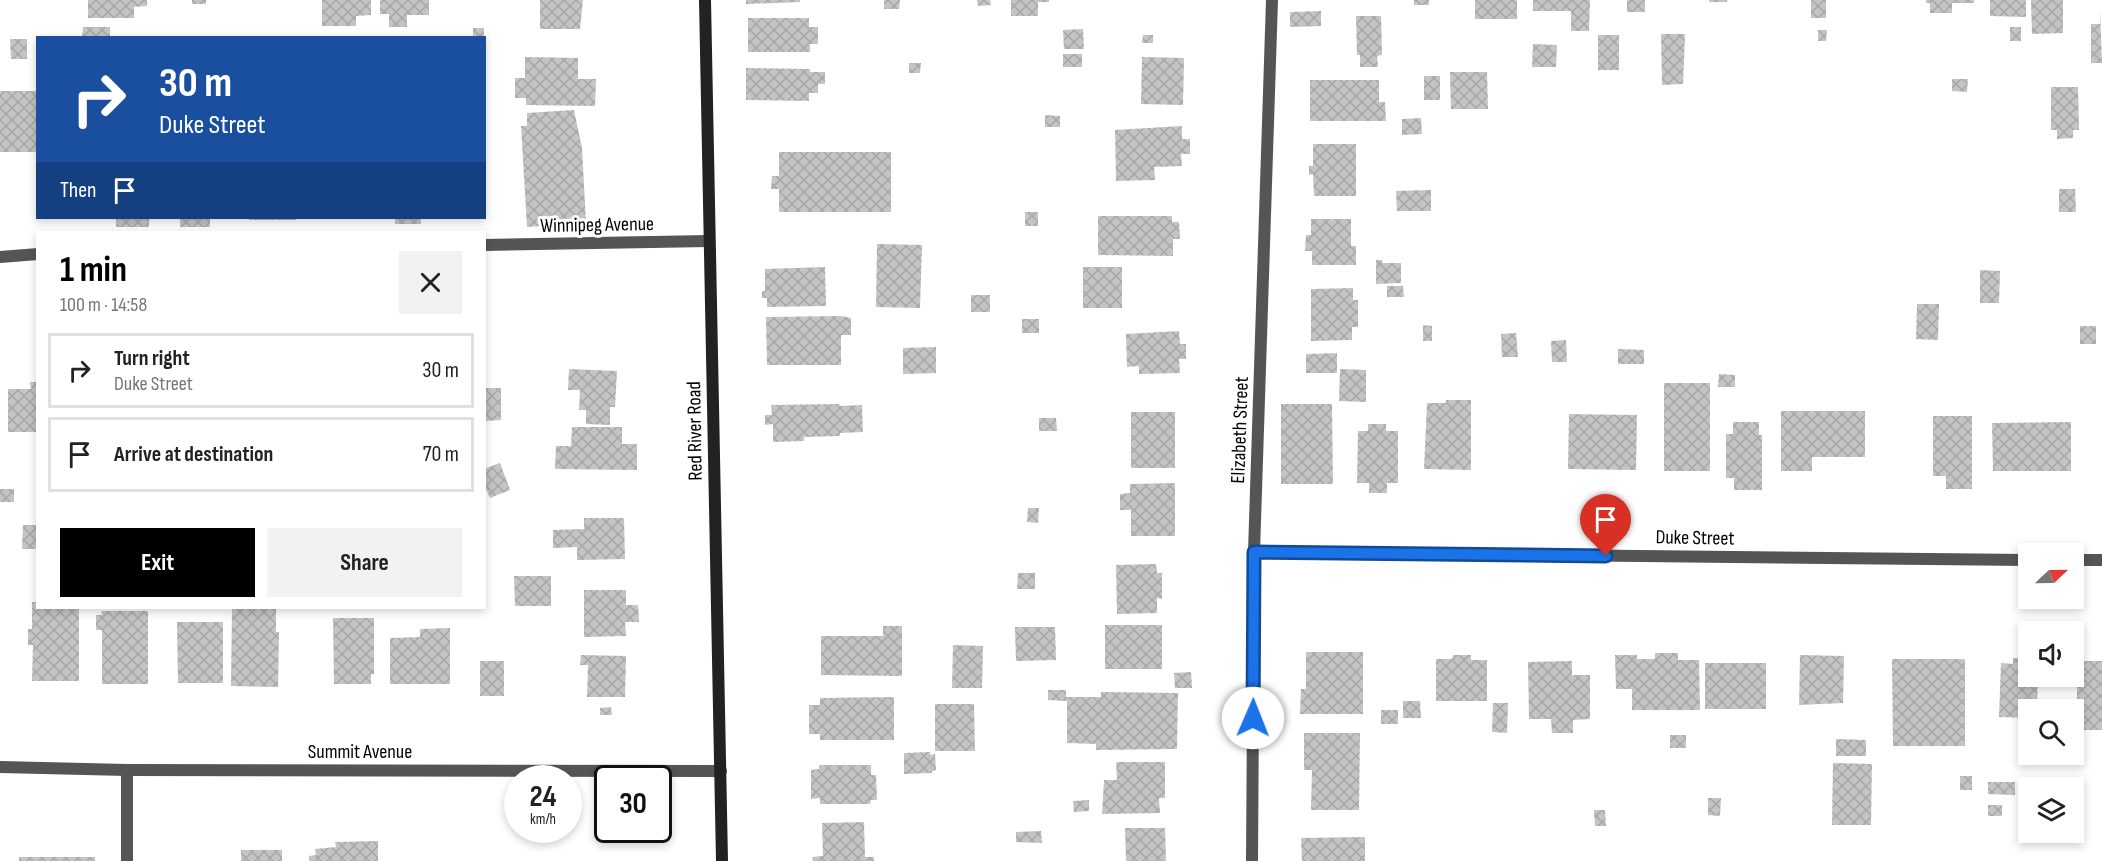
<!DOCTYPE html>
<html lang="en">
<head>
<meta charset="utf-8">
<style>
	body { margin:0; font-family:"Sofia Sans Condensed",sans-serif; background:#f2f2f2; color:#222; height:100vh; display:flex; flex-direction:column; font-size:22px; white-space:nowrap }
	* { box-sizing:border-box; margin:0 }
	p { font-size:20px; color:#767676 }
	.icon { flex:none; width:33px; height:33px; fill:none; stroke:currentColor; stroke-width:2; stroke-linecap:round; stroke-linejoin:round }
	.map { position:relative; flex:1; overflow:hidden }
	.panel { position:absolute; left:36px; top:231px; width:450px; height:378px; display:flex; flex-direction:column; background:#fff; border-radius:0px; box-shadow:0 3px 9px #0003 }
	.panel>* { flex:none }
	.banner { position:absolute; left:36px; top:36px; width:450px; height:183px; border-radius:0px; box-shadow:0 3px 9px #0003; background:#1a4fa0; color:#fff; overflow:hidden }
	.needle { width:39px; rotate:68deg }
	.fabs { position:absolute; left:2018px; top:543px; display:grid; gap:12px }
	.fabs a { display:grid; place-items:center; width:66px; height:66px; border-radius:0px; background:#fff; box-shadow:0 3px 9px #0003; font-size:30px }
	.speed { position:absolute; left:504px; top:765px; display:flex; gap:12px; font-size:30px; font-weight:700; text-align:center }
	.speed>* { display:grid; place-content:center; width:78px; height:78px; border-radius:50%; background:#fff; box-shadow:0 3px 9px #0003; line-height:1 }
	.speed small { font-size:15px; font-weight:400 }
	.speed .limit { border:3px solid #111; border-radius:9px; background:#fff; color:#111 }
	.pin { position:absolute; display:grid; place-items:center; width:51px; height:51px; color:#fff; margin:-62px -26px; border-radius:50% 50% 50% 0; rotate:-45deg; box-shadow:0 0 6px #0007 }
	.pin .icon { rotate:45deg }
	.me { position:absolute; width:66px; margin:-33px; rotate:1deg; stroke-linejoin:round; filter:drop-shadow(0 0 4px #0008) }
	.turn { display:flex; align-items:center; gap:21px; height:126px; padding:0 24px; font-size:27px }
	.turn .icon { width:78px; height:78px; stroke-width:2.5 }
	.turn b { display:block; font-size:42px; line-height:51px }
	.then { display:flex; align-items:center; height:57px; padding:0 24px; background:#0003; gap:12px; font-size:22px }
	.round { display:grid; place-items:center; flex:none; width:63px; height:63px; border-radius:0px; background:#f2f2f2 }
	.summary { display:flex; align-items:center; justify-content:space-between; height:102px; padding:0 24px }
	h1 { font-size:36px; font-weight:700; line-height:45px; color:#000 }
	.action { display:flex; gap:12px; margin-top:auto; padding:12px 24px }
	.action a { flex:1; height:69px; border-radius:0px; background:#000; color:#fff; font-size:24px; font-weight:700; line-height:69px; text-align:center }
	.action a+a { background:#f2f2f2; color:#222 }
	ul { padding:0; list-style:none }
	li { display:flex; align-items:center; gap:18px; height:75px; margin:0 12px 9px; padding:0 12px; border:3px solid #e0e0e0; border-radius:0px }
	li div { flex:1 }
	li b { display:block; font-size:22px }
	li em { font-style:normal }
	.map>svg:first-child { display:block }
	.building { fill:url(#building-cross-hatch) }
	.lines { fill:none; stroke-linecap:round; stroke-linejoin:round }
	.lane { stroke:#555; stroke-width:12 }
	.street { stroke:#555; stroke-width:12 }
	.secondary { stroke:#222; stroke-width:12 }
	.route-casing { stroke:#114b97; stroke-width:15 }
	.route { stroke:#1a73e8; stroke-width:10 }
	.labels { text-anchor:middle; stroke-width:6; stroke-linejoin:round; paint-order:stroke }
	.street-label { font-size:20px; fill:#000; stroke:#fff }
</style>
</head>
<body>
<div class="map">
<svg width="2102" height="861" viewBox="0 0 2102 861">
	<defs>
		<pattern id="building-cross-hatch" width="8" height="8" patternUnits="userSpaceOnUse" patternTransform="scale(1.5)"><rect width="8" height="8" fill="#c4c4c4"/><path d="M0 0l8 8M0 8l8-8" fill="none" stroke="#a7a7a7"/></pattern>
	</defs>
	<rect width="100%" height="100%" fill="#fff"/>
	<path class="building" d="M88 0H147V6L134 7V18H88Z
		M192 0H206V4H192Z
		M322 0H371V15L356 16V26H322Z
		M380 0H429V15H407V27H389V14H380Z
		M540 0H583L580 29H540Z
		M746 0H800V2L746 4Z
		M884 0H900L899 9H884Z
		M977 0H990L991 5 978 6Z
		M1011 0H1049V2H1038V16H1011Z
		M1414 0H1429V5H1414Z
		M1475 0H1517V19H1475Z
		M1533 0H1590L1589 31H1571V11H1533Z
		M1627 0H1645V12H1627Z
		M1709 0H1727V2H1709Z
		M1811 0H1826V18H1811Z
		M1926 0H1974V3H1952V13H1930V3H1926Z
		M1990 0H2026V17L1990 16Z
		M2031 0H2063V33L2032 34Z
		M2100 10 2102 63H2091V24H2100Z
		M1321 11V26L1290 27V12Z
		M1356 16H1381L1382 55 1377 56 1378 67H1360V55H1357Z
		M748 18H809V27H818V44H810V52H748Z
		M83 27H110V38H82Z
		M2010 27H2021V41H2010Z
		M473 28H484V38H473Z
		M1083 29 1084 49H1064L1063 30Z
		M1818 30H1827L1826 41H1818Z
		M1661 34H1685L1683 84 1662 85Z
		M1143 35H1153V43H1142Z
		M1598 35H1619V70H1598Z
		M10 39H27V59H11Z
		M1533 44 1557 45 1556 67H1532Z
		M1063 54H1082V67H1063Z
		M525 57 578 58V79H596L595 106 526 105V98H515V78H525Z
		M1142 57 1184 58 1183 105 1141 104Z
		M909 63H921L920 73H909Z
		M746 68 810 69V72H825V84H818V93H809V101L746 100Z
		M1450 72H1487L1488 109H1451Z
		M1424 76H1440V100H1424Z
		M1952 79H1968L1967 92 1952 91Z
		M1310 80H1379V102H1385L1386 121H1310Z
		M2051 87H2078L2079 130H2073V138L2057 139V130H2051Z
		M0 91H38V152H0Z
		M574 110 582 148 586 223 527 227 521 126H527V113Z
		M1045 115 1060 116V127H1045Z
		M1421 118 1422 134 1402 135V119Z
		M1182 126V139H1190V154H1181L1182 166 1154 167 1155 180 1116 181 1115 130Z
		M1313 144H1356V196H1314L1313 174 1309 175V166H1313Z
		M779 152H891V212H779V189H771L772 176H779Z
		M2059 189H2075L2076 212H2059Z
		M1431 190V211H1397L1396 191Z
		M1025 212H1038V226H1025Z
		M1098 216H1172V222H1179L1180 239H1173V256L1098 255Z
		M116 218H149V227H116Z
		M180 218H210V227H180Z
		M249 218H296V220H249Z
		M395 218H421V224H395Z
		M1311 219H1351V246H1356V265H1312V251H1305L1306 235H1311Z
		M877 244 922 245 920 308 876 307Z
		M1376 260H1382V263H1401V283L1376 284Z
		M825 267 826 306 767 307V298H762V291H765V269Z
		M1083 267H1122V308H1083Z
		M1980 270 2000 271 1999 303H1980Z
		M1387 286H1403L1404 297H1387Z
		M1353 288V300H1358V327H1352V340L1311 341V289Z
		M971 295H990V312H971Z
		M1917 304H1939L1938 340 1916 339Z
		M841 316 851 318V335H841V365H767L766 317Z
		M1022 319H1039V333H1022Z
		M1423 325 1432 326V341H1423Z
		M2080 326H2096V344H2080Z
		M1179 331 1180 344H1186V359H1179L1180 373 1139 374V366L1127 367 1126 334Z
		M1516 333 1518 357H1502L1501 334Z
		M1566 340 1567 362H1552L1551 341Z
		M936 347V373L903 374V348Z
		M1618 349 1644 350V364H1618Z
		M1337 353V373H1306V354Z
		M569 369 617 371 615 407H610V425L586 424V410H579L580 390H568Z
		M1340 369 1366 370V402L1339 401Z
		M1719 374 1735 375V387H1718Z
		M30 382H38V432H8V389H31Z
		M1664 383H1710V471H1664Z
		M484 388H501V420L484 421Z
		M1446 400H1471V470L1424 469 1427 403H1446Z
		M840 404 839 406 862 405 863 432 840 433V436L804 437V441L773 442V424L765 425V415H772L771 405Z
		M1281 404H1332L1333 484H1281Z
		M1781 411H1865V457H1812V471H1781Z
		M1131 412H1175V468H1131Z
		M1569 414 1637 415 1636 470 1568 469Z
		M1933 416H1972V489H1946V476H1933Z
		M1039 418H1056L1057 431H1039Z
		M1733 422H1759V435H1762V490H1734V478H1726V434H1733Z
		M2071 422V471H1993L1992 423Z
		M1368 424H1386V431H1398V483H1387V493H1369V483H1357L1358 431H1368Z
		M572 427H622V444H637V470L555 469 556 446H571Z
		M500 463 510 490 490 498 484 485V469Z
		M1175 483V536H1131V510H1120V494L1130 493V484Z
		M0 489H14V502H0Z
		M1028 508H1039L1038 523 1027 522Z
		M584 518H624L625 559 577 560V547L553 548V530L584 529Z
		M23 525H38V549H22Z
		M1156 564 1157 573H1162V599L1157 598V613L1117 614 1116 565Z
		M1018 573H1035V589H1017Z
		M514 576H551V606H515Z
		M584 590H626V605H638L639 622H625L626 636 584 637Z
		M32 602H38V608H79V681H32L33 645H28V629H32Z
		M232 608H276V632H279L278 687 231 686Z
		M101 611H148V684H102V630H96V615H102Z
		M333 618H374V674H371V684H334Z
		M177 622H223V683H178Z
		M1105 625H1162V669H1105Z
		M883 626H902V676L821 675V636H883Z
		M1015 627H1055L1056 660 1016 661Z
		M450 628V684H390V638L420 637V629Z
		M953 645 983 646 982 688H952Z
		M1306 652H1363V714H1300L1301 689H1306Z
		M1655 653H1678V660H1699L1700 710H1632V689H1616L1615 655H1637V659H1655Z
		M581 655 626 656 625 697H587L588 665H580Z
		M1453 655H1471V660H1487V701H1436V659H1452Z
		M1800 655 1844 656 1843 703 1799 705Z
		M2013 658 2025 659 2028 676H2038L2037 710H2028V718L1999 717 2001 663 2013 664Z
		M1892 659H1965V746H1893Z
		M480 661H504V696H480Z
		M1572 661V675H1590V719L1573 720V733H1552L1551 719H1529L1528 662Z
		M2077 661H2102V730H2077Z
		M1705 663H1766V709H1705Z
		M1191 672 1192 688H1175L1174 673Z
		M1048 690H1066V697H1101V692L1178 693 1177 749 1096 750V744L1067 743V701L1048 700Z
		M894 697V740H820V734H809V705H820V698Z
		M1403 701H1420L1421 718H1403Z
		M1493 703H1508L1507 733 1492 732Z
		M935 704H974L975 751H935Z
		M611 707 612 715H600V708Z
		M1381 710H1398V724H1381Z
		M1304 733H1360L1359 810H1311L1312 770H1304Z
		M1670 735H1686V748H1670Z
		M1836 739 1866 740V756H1836Z
		M930 752V755L935 754 936 770 932 771V773L904 774V753Z
		M1116 762H1165V798H1159L1160 813 1102 814 1104 780H1117Z
		M1833 763 1872 764 1871 825H1832Z
		M819 765H871V775H876L877 800H871L870 804H820V798L811 799V770L819 769Z
		M1960 776H1972V790H1960Z
		M1988 782H2015V795L1988 794Z
		M1708 798H1721L1720 816 1708 815Z
		M1089 800V811L1074 812 1073 801Z
		M1988 805H2002V816H1988Z
		M1594 810H1605L1606 826H1595Z
		M864 822 865 857H874V861H813L812 857 823 856 822 823Z
		M1125 828H1165L1166 861H1126Z
		M1041 831 1042 843 1016 842V832Z
		M1365 837V861H1302L1301 838Z
		M378 841V861H309V856L316 855 315 849 336 847 335 842Z
		M241 850H282V861H241Z
		M19 857H95V861H19Z"/>
	<g class="lines">
		<path class="lane" d="M127 770V861"/>
		<path class="street" d="M484 245 709 241
			M0 257 38 254
			M1254 552 2028 560
			M2073 560H2102
			M0 767 127 770 721 771
			M1252 861 1254 552 1272 0"/>
		<path class="secondary" d="M705 0 722 861"/>
	</g>
	<g class="lines">
		<defs>
			<path id="route" d="M1253 718 1254 552 1606 556"/>
		</defs>
		<use href="#route" class="route-casing"/>
		<use href="#route" class="route"/>
	</g>
	<g class="labels">
		<g class="street-label">
			<text transform="translate(597 224) rotate(-1)" y="7">Winnipeg Avenue</text>
			<text transform="translate(1239 430) rotate(-88)" y="7">Elizabeth Street</text>
			<text transform="translate(694 431) rotate(-91)" y="7">Red River Road</text>
			<text transform="translate(1695 537) rotate(1)" y="7">Duke Street</text>
			<text x="360" y="758">Summit Avenue</text>
		</g>
	</g>
</svg>
<div class="fabs">
<a><svg class="needle" viewBox="-14 -14 28 28"><path d="M0-13l5 13h-10z" fill="#e53935"/><path d="M0 13l5-13h-10z" fill="#767676"/></svg></a>
<a><svg class="icon" aria-label="sound" viewBox="0 0 24 24"><path d="M4 9h4l5-4v14l-5-4H4zM17 9q2 3 0 6"/></svg></a>
<a><svg class="icon" aria-label="search" viewBox="0 0 24 24"><circle cx="10" cy="10" r="6"/><path d="M15 15l6 6"/></svg></a>
<a><svg class="icon" aria-label="layers" viewBox="0 0 24 24"><path d="M12 4l9 5-9 5-9-5zM3 14l9 5 9-5"/></svg></a>
</div>
<div class="speed"><div>24<small>km/h</small></div><div class="limit">30</div></div>
<div class="pin" style="left:1606px;top:556px;background:#d93025"><svg class="icon" aria-label="arrive" viewBox="0 0 24 24"><path d="M6 21V4h12l-3 4 3 4H6"/></svg></div>
<svg class="me" style="left:1253px;top:718px" viewBox="-20 -20 40 40"><circle r="19" fill="#fff"/><path d="M0-13L10 11 0 6-10 11z" fill="#1a73e8"/></svg>
<div class="banner">
<div class="turn"><svg class="icon" aria-label="right" viewBox="0 0 24 24"><path d="M7 20v-9h11M14 6l5 5-5 5"/></svg><div><b>30 m</b>Duke Street</div></div>
<div class="then">Then<svg class="icon" aria-label="arrive" viewBox="0 0 24 24"><path d="M6 21V4h12l-3 4 3 4H6"/></svg></div>
</div>
<section class="panel">
<div class="summary"><div><h1>1 min</h1><p>100 m · 14:58</p></div><a class="round"><svg class="icon" aria-label="close" viewBox="0 0 24 24"><path d="M6 6l12 12M18 6L6 18"/></svg></a></div>
<ul>
<li><svg class="icon" aria-label="right" viewBox="0 0 24 24"><path d="M7 20v-9h11M14 6l5 5-5 5"/></svg><div><b>Turn right</b><p>Duke Street</p></div><em>30 m</em></li>
<li><svg class="icon" aria-label="arrive" viewBox="0 0 24 24"><path d="M6 21V4h12l-3 4 3 4H6"/></svg><div><b>Arrive at destination</b></div><em>70 m</em></li>
</ul>
<div class="action"><a>Exit</a><a>Share</a></div>
</section>
</div>
</body>
</html>
